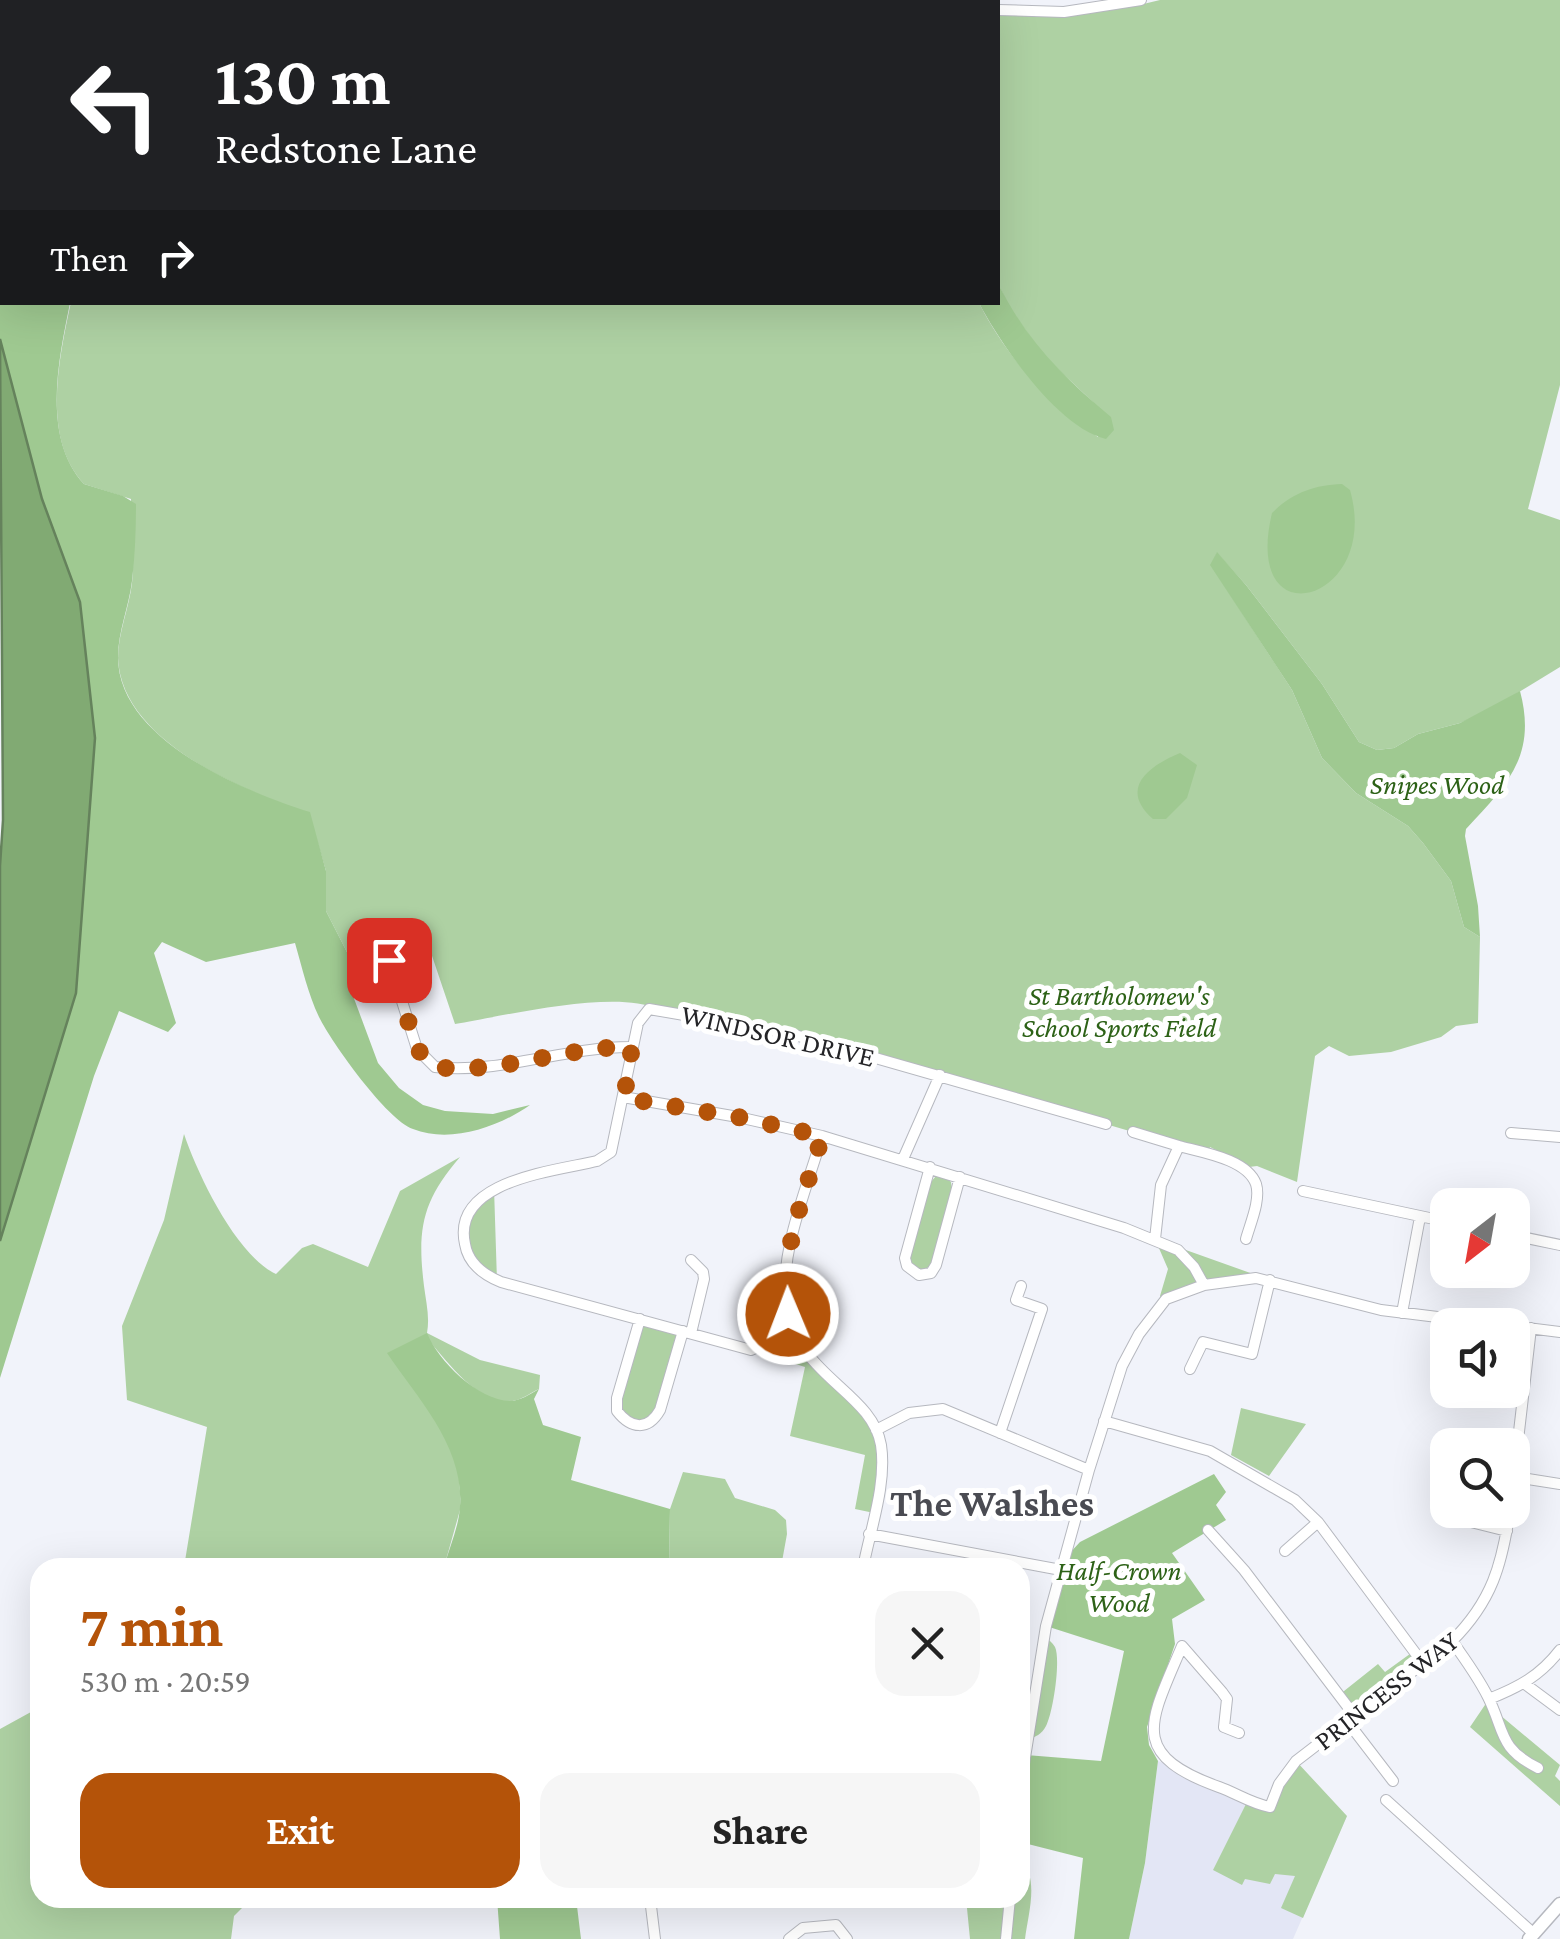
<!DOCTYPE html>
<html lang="en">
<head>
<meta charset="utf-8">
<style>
	body { margin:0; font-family:"Crimson Pro",serif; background:#f6f6f6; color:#222; height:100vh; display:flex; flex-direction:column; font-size:38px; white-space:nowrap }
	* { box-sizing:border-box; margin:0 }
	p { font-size:32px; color:#767676 }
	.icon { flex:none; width:55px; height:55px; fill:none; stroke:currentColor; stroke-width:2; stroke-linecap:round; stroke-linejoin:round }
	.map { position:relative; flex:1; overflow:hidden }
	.details { position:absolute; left:30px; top:1558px; width:1000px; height:350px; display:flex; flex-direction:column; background:#fff; border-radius:30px; box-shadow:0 10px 40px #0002 }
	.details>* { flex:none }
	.guide { position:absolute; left:0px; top:0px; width:1000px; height:305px; box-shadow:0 10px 40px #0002; background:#202124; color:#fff; overflow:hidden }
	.needle { width:65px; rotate:211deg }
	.fabs { position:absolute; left:1430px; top:1188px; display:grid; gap:20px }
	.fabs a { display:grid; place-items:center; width:100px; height:100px; border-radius:20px; background:#fff; box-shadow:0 10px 40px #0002; font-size:50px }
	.pin { position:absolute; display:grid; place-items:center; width:85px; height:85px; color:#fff; margin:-42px; border-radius:20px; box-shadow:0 5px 15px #0006 }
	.me { position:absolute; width:110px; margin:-55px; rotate:359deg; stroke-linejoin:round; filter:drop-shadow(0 0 8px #0008) }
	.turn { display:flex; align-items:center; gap:35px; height:210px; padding:0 50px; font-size:45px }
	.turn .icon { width:130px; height:130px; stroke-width:2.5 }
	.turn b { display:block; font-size:70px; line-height:85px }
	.then { display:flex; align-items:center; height:95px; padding:0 50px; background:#0003; gap:20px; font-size:38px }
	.round { display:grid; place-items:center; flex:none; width:105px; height:105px; border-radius:30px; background:#f6f6f6 }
	.overview { display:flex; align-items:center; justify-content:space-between; height:170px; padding:0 50px }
	h1 { font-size:60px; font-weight:700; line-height:75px; color:#b45309 }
	.cta { display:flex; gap:20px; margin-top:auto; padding:20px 50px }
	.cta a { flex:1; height:115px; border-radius:30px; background:#b45309; color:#fff; font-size:40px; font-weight:700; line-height:115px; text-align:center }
	.cta a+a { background:#f6f6f6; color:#222 }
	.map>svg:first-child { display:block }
	.built { fill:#e3e6f5 }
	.green { fill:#aed1a3 }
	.forest { fill:#9fc991 }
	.water { fill:#81aa73; stroke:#65825c; stroke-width:2.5 }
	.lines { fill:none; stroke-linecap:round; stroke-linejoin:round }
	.minor-casing { stroke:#b6b8bf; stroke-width:12 }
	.major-casing { stroke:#b6b8bf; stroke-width:15 }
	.minor { stroke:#fff; stroke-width:10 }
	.major { stroke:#fff; stroke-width:12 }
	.route { stroke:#b45309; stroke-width:18; stroke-dasharray:0 32.4 }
	.labels { text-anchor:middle; stroke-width:10; stroke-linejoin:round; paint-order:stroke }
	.park-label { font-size:28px; font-style:italic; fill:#2d6217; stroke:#fff }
	.street-label { font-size:28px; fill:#242427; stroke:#fff }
	.district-label { font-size:38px; font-weight:bold; fill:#4a4b52; stroke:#fff }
</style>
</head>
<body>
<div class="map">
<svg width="1560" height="1939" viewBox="0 0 1560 1939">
	<rect width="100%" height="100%" fill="#f1f3fa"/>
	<path class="built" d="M1158 1761 1248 1800 1347 1816 1293 1939H1129L1145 1863Z"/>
	<path class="green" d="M1160 0H1560V385L1528 509 1560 520V667L1486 712 1460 723 1418 734 1394 748 1377 750 1359 742 1322 684 1246 585 1217 553 1211 565 1292 690 1322 758 1356 793 1408 826 1423 843 1451 881 1464 927 1480 937 1478 1023 1456 1026 1441 1037 1391 1052 1349 1056 1329 1046 1315 1056 1297 1182 1257 1166 1249 1167 1210 1147 1208 1154 846 1048 658 1009C614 989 504 1016 455 1024L428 944 352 962 326 911V871L309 813C243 791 121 741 118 658 118 633 129 608 132 583 135 556 131 526 131 499L84 484C41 438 59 358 71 302L979 303C1008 359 1046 400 1098 437L1093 402 1044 356 1009 307 998 283V10C1054 19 1105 14 1160 0Z
		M184 1134C198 1175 236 1255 276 1274L302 1248 313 1244 368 1267 400 1191 460 1157C422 1201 417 1229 424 1286 426 1302 430 1317 427 1333L480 1360 540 1375 539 1389C532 1392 524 1398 517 1400 483 1410 450 1365 431 1343L445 1438 458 1465 460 1491V1510L444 1567H184L207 1427 127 1400 122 1326 164 1220Z
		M936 1176 946 1178 951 1182 952 1190 932 1264 923 1271 910 1263 911 1254 930 1183Z
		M494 1188 497 1281 475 1265 464 1230 466 1218Z
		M1155 1239 1270 1280H1231L1163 1302 1160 1296 1168 1269Z
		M640 1319 683 1331 660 1410 645 1426 624 1420 617 1398Z
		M793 1331 857 1402 881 1444 874 1513 855 1509 865 1455 790 1436 805 1367 751 1350Z
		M1241 1408 1306 1424 1269 1476 1231 1455Z
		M683 1472 725 1479 735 1498 775 1510 786 1520 787 1534 781 1567 669 1568 670 1509Z
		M1044 1636C1049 1640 1052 1642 1055 1647 1061 1660 1053 1713 1046 1726 1042 1734 1035 1737 1028 1740Z
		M1414 1651 1422 1662 1354 1715 1339 1695 1378 1664 1385 1672Z
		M1489 1699 1500 1715 1560 1765 1555 1776 1560 1781V1806L1470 1727Z
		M40 1707V1898H252L234 1916 231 1939H0V1729Z
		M1296 1761 1347 1816 1303 1918 1281 1908 1295 1876 1275 1874 1270 1884 1245 1879 1242 1885 1213 1870 1248 1800 1271 1807Z
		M1020 1859C1040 1877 1028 1914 1025 1939H970L966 1898H1020Z"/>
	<path class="forest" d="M0 26 2 302 70 303C59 358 41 437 84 484L123 496 136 504C136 530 135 556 132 581 129 606 118 632 118 657 118 740 244 791 310 812L326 871V911L352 962 349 985 378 1063 399 1088 423 1105 445 1111 493 1114 530 1105C499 1127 450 1144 413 1129 387 1120 332 1043 319 1017 308 994 302 967 295 943L206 962 162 942 154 953 176 1023 168 1032 119 1011 94 1076 0 1378V1241L76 993 95 738 80 602 42 499 0 339Z
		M998 283C1025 339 1064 378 1111 417L1114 430 1106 439C1058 428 1001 345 979 303L998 302Z
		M1342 484 1350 490C1382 602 1241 642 1272 513 1292 493 1314 485 1342 484Z
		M1217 552 1246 585 1322 684 1359 742 1377 750 1394 748 1418 734 1460 723 1520 691C1537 755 1508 784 1466 829L1465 836 1478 906 1480 937 1464 927 1451 881 1423 843 1408 826 1356 793 1322 758 1292 690 1210 565Z
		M1180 753 1197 765 1187 798 1166 819H1153C1118 788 1149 766 1180 753Z
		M427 1333C438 1361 478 1400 510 1401 520 1401 530 1394 539 1389L534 1399 543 1425 581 1437 571 1480 670 1509 669 1567H444C449 1548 459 1527 460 1506 464 1447 419 1400 387 1353Z
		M1214 1474 1226 1492 1216 1505 1226 1520 1172 1553 1205 1600 1172 1619 1175 1644 1147 1727 1149 1745 1158 1761 1145 1863 1129 1939H1074L1083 1858 1020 1842V1789L1026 1755 1101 1761 1124 1651 1046 1626 1068 1555 1080 1542Z
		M497 1898H576L581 1939H500Z"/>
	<path class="water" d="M0 339 42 499 80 602 95 738 76 993 0 1241V866L3 820Z"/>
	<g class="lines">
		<defs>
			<path id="minor" d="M948 0 957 2
				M998 10 1064 12 1141 0
				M389 960 417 1049 435 1067C496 1075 569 1046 632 1047
				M623 1097 738 1117 822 1136 1124 1228 1178 1250 1194 1267 1204 1285
				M1133 1132 1179 1146
				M1511 1133 1560 1137
				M822 1136C808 1186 777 1256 787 1308 799 1377 872 1392 881 1445 887 1484 870 1530 863 1568
				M903 1159 940 1075
				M930 1167 905 1258 907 1266 919 1275 931 1273 936 1265 960 1177
				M1303 1191 1448 1222
				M1512 1235 1560 1245
				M1155 1239 1161 1185 1179 1146C1201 1152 1247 1159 1256 1184 1261 1200 1250 1224 1246 1239
				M1402 1313 1420 1217
				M640 1319 617 1398V1411C631 1429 648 1431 660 1410L683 1331
				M1512 1326 1560 1332
				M793 1331 751 1350 501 1282C484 1275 468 1263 465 1244 451 1180 556 1171 597 1161L611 1152 638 1023 649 1009 788 1033 1106 1124
				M691 1333 704 1279 703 1272 691 1260
				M1190 1369 1203 1342 1252 1354 1270 1280
				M1442 1371 1446 1319
				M1104 1421 1210 1451 1295 1500 1318 1522 1422 1662
				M876 1430 909 1413 943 1409 1089 1470
				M1000 1433 1042 1309 1016 1300 1021 1286
				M1515 1477 1560 1484
				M1512 1492 1531 1328
				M1451 1517 1507 1531
				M1208 1530 1244 1570 1354 1715
				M869 1534 1061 1570
				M1285 1551 1318 1522
				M1452 1641C1465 1659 1478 1677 1488 1697 1505 1731 1498 1748 1538 1768
				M1525 1684 1560 1710
				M1489 1699C1519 1687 1540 1676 1560 1650
				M1347 1721 1393 1781
				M1239 1733 1224 1727 1227 1699 1222 1692 1182 1646C1150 1722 1127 1754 1219 1787 1236 1793 1252 1804 1270 1807L1279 1784 1296 1761 1452 1641C1492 1601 1502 1565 1510 1510
				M1020 1789 1046 1626 1089 1470 1122 1366 1139 1334 1166 1299 1204 1285 1256 1278 1381 1310 1502 1325
				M1386 1800 1534 1934
				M650 1898 655 1939
				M789 1939 803 1928 836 1925 847 1939
				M1006 1939 1010 1898"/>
			<path id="major" d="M1529 1939 1560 1904"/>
		</defs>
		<use href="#minor" class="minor-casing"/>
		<use href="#major" class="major-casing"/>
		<use href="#minor" class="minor"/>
		<use href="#major" class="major"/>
	</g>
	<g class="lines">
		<path class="route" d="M389 960 417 1049 435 1067C500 1075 567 1046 632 1047L624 1098 738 1117 822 1136C806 1193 778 1254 788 1314"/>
	</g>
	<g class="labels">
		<g class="park-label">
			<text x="1437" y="794">Snipes Wood</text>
			<text x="1119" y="1005">St Bartholomew's<tspan x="1119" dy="32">School Sports Field</tspan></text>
			<text x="1119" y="1580">Half-Crown<tspan x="1119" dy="32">Wood</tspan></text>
		</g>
		<g class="street-label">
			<text transform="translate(778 1035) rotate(13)" y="10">WINDSOR DRIVE</text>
			<text transform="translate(1386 1690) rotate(-38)" y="10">PRINCESS WAY</text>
		</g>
		<g class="district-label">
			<text x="992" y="1516">The Walshes</text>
		</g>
	</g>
</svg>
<div class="fabs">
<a><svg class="needle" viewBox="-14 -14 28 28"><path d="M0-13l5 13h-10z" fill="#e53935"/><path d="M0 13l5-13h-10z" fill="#767676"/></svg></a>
<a><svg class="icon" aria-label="sound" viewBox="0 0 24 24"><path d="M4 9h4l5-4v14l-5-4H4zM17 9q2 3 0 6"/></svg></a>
<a><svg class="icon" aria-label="search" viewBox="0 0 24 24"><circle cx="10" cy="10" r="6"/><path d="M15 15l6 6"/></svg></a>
</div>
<div class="pin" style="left:389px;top:960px;background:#d93025"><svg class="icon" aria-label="arrive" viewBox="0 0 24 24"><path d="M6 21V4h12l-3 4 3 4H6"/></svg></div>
<svg class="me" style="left:788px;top:1314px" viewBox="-20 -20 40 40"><circle r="17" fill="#b45309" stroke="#fff" stroke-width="3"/><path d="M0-11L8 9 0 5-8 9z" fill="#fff"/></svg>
<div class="guide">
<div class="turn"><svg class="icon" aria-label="left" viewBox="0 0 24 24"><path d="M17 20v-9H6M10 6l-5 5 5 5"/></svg><div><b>130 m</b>Redstone Lane</div></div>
<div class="then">Then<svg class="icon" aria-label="right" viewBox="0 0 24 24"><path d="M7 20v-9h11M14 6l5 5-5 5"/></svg></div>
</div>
<section class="details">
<div class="overview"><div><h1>7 min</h1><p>530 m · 20:59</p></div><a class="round"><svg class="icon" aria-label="close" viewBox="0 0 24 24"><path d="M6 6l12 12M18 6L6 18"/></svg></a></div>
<div class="cta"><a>Exit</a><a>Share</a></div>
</section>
</div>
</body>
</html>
